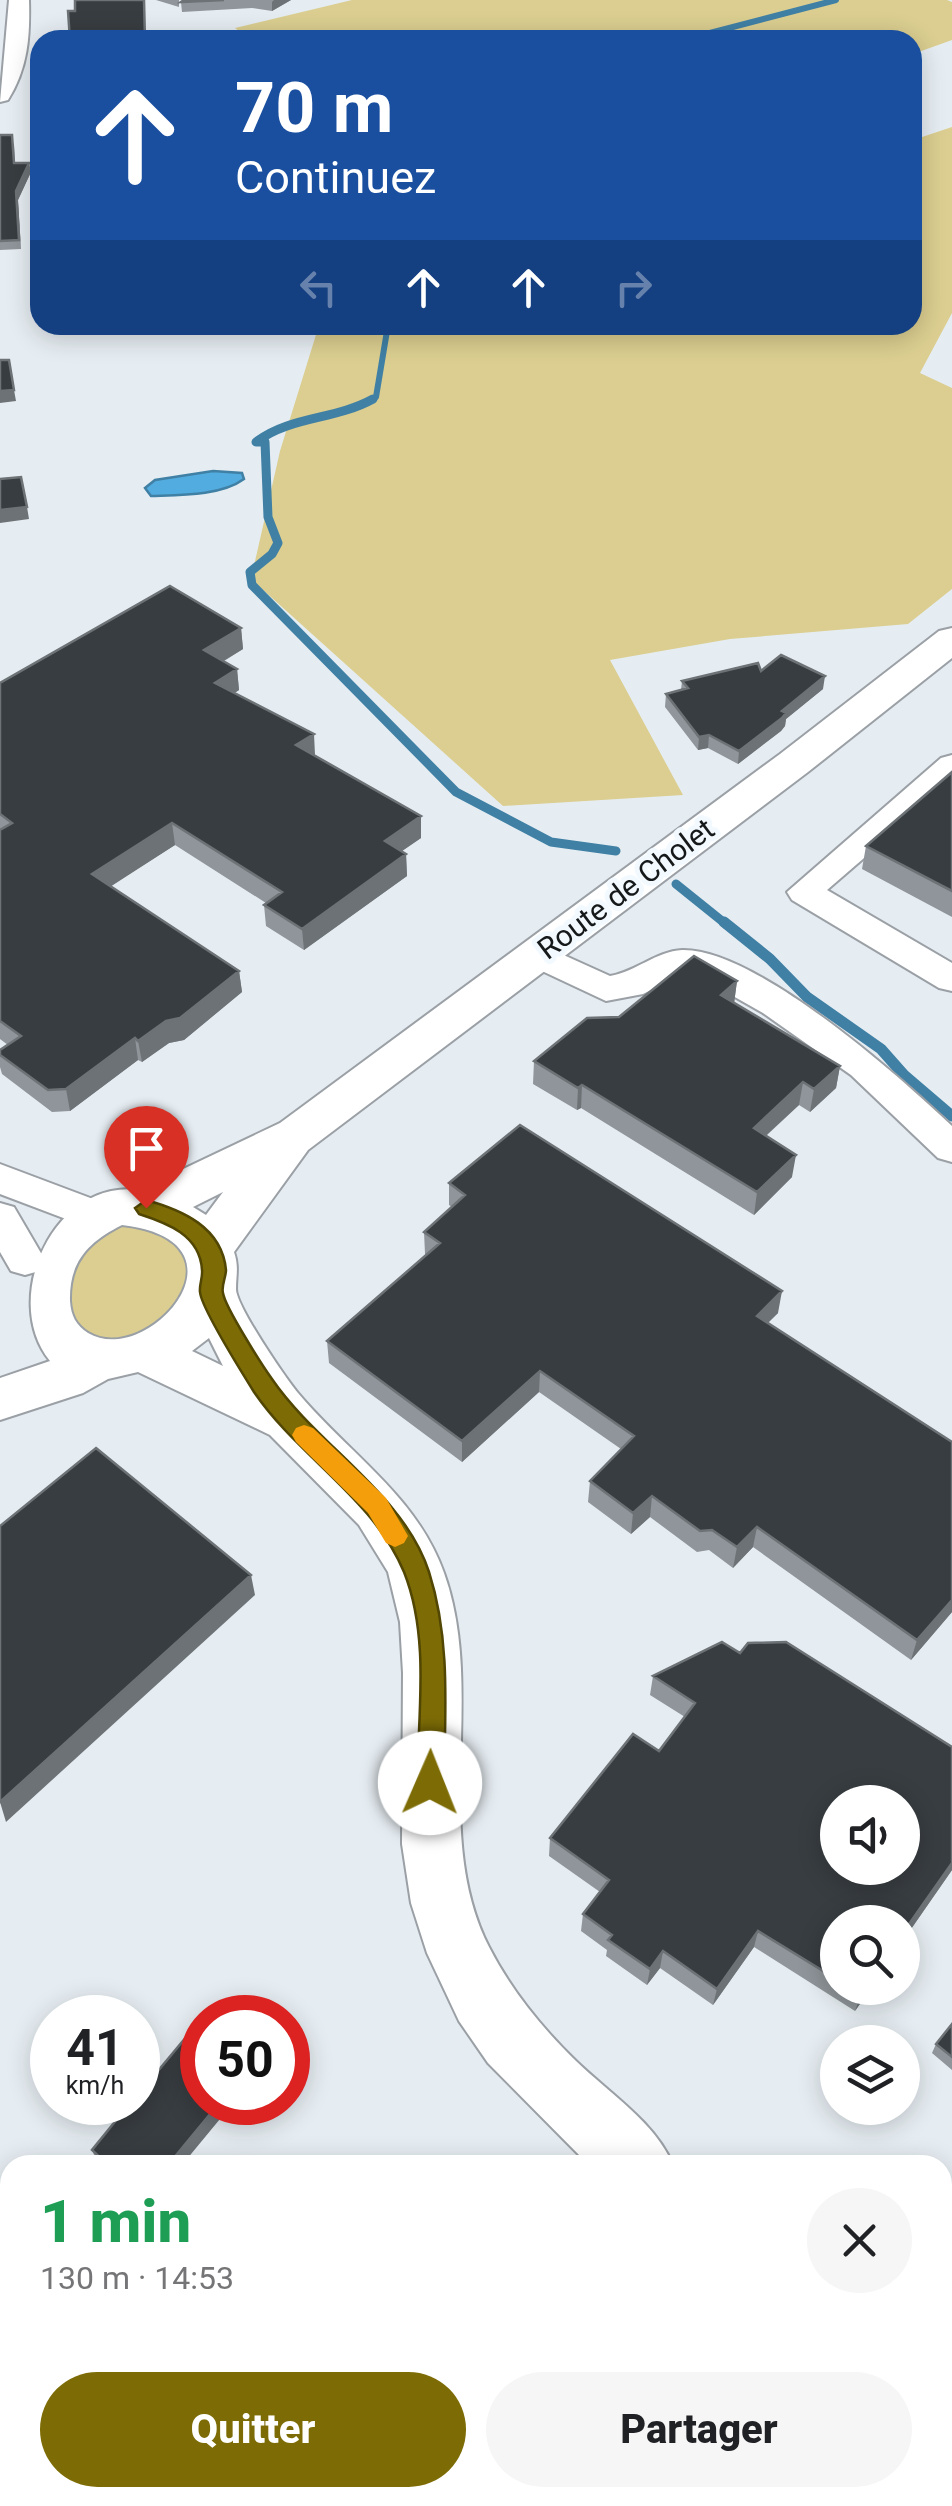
<!DOCTYPE html>
<html lang="fr">
<head>
<meta charset="utf-8">
<style>
	body { margin:0; font-family:Roboto,sans-serif; background:#f6f6f6; color:#202124; height:100vh; display:flex; flex-direction:column; font-size:38px; white-space:nowrap }
	* { box-sizing:border-box; margin:0 }
	p { font-size:32px; color:#757577 }
	.icon { flex:none; width:55px; height:55px; fill:none; stroke:currentColor; stroke-width:2; stroke-linecap:round; stroke-linejoin:round }
	.map { position:relative; flex:1; overflow:hidden }
	.drawer { position:absolute; left:0px; top:2155px; width:952px; height:352px; display:flex; flex-direction:column; background:#fff; border-radius:30px 30px 0 0; box-shadow:0 5px 25px #0003 }
	.drawer>* { flex:none }
	.banner { position:absolute; left:30px; top:30px; width:892px; height:305px; border-radius:30px; box-shadow:0 5px 25px #0003; background:#1a4fa0; color:#fff; overflow:hidden }
	.buttons { position:absolute; left:820px; top:1785px; display:grid; gap:20px }
	.buttons a { display:grid; place-items:center; width:100px; height:100px; border-radius:50%; background:#fff; box-shadow:0 5px 25px #0003; font-size:50px }
	.speed { position:absolute; left:30px; top:1995px; display:flex; gap:20px; font-size:50px; font-weight:700; text-align:center }
	.speed>* { display:grid; place-content:center; width:130px; height:130px; border-radius:50%; background:#fff; box-shadow:0 5px 25px #0003; line-height:1 }
	.speed small { font-size:25px; font-weight:400 }
	.speed .limit { border:15px solid #d22; background:#fff; color:#111 }
	.pin { position:absolute; display:grid; place-items:center; width:85px; height:85px; color:#fff; margin:-102px -42px; border-radius:50% 50% 50% 0; rotate:-45deg; box-shadow:0 0 10px #0007 }
	.pin .icon { rotate:45deg }
	.me { position:absolute; width:110px; margin:-55px; rotate:1deg; stroke-linejoin:round; filter:drop-shadow(0 0 8px #0008) }
	.turn { display:flex; align-items:center; gap:35px; height:210px; padding:0 40px; font-size:45px }
	.turn .icon { width:130px; height:130px; stroke-width:2.5 }
	.turn b { display:block; font-size:70px; line-height:85px }
	.lanes { display:flex; align-items:center; height:95px; padding:0 40px; background:#0003; justify-content:center; gap:50px; direction:ltr }
	.lanes .off { opacity:.35 }
	.round { display:grid; place-items:center; flex:none; width:105px; height:105px; border-radius:52px; background:#f6f6f6 }
	.headline { display:flex; align-items:center; justify-content:space-between; height:170px; padding:0 40px }
	h1 { font-size:60px; font-weight:800; line-height:75px; color:#1e9e55 }
	.button { display:flex; gap:20px; margin-top:auto; padding:20px 40px }
	.button a { flex:1; height:115px; border-radius:60px; background:#7d6c05; color:#fff; font-size:40px; font-weight:800; line-height:115px; text-align:center }
	.button a+a { background:#f6f6f6; color:#202124 }
	.map>svg:first-child { display:block }
	.green { fill:#dbce90 }
	.water { fill:#52ace0; stroke:#4080a5; stroke-width:2.5 }
	.lines { fill:none; stroke-linecap:round; stroke-linejoin:round }
	.stream-far2 { stroke:#4080a5; stroke-width:6 }
	.stream-far1 { stroke:#4080a5; stroke-width:9 }
	.stream { stroke:#4080a5; stroke-width:11 }
	.minor-casing { stroke:#9aa0a5; stroke-width:4 }
	.major-casing { stroke:#9aa0a5; stroke-width:4 }
	.minor { fill:#fff; fill-rule:evenodd }
	.major { fill:#fff; fill-rule:evenodd }
	.wall { fill:#8f959a }
	.shaded-wall { fill:#6c7276 }
	.building { fill:#383d41; stroke:#6c7276; stroke-width:2.5; fill-rule:evenodd }
	.route { fill:#7d6c05; stroke:#514603; stroke-width:2.5 }
	.slow { fill:#f59e0b }
	.labels { text-anchor:middle; stroke-width:10; stroke-linejoin:round; paint-order:stroke }
	.street-label { font-size:30px; fill:#16191a; stroke:#f3faff }
</style>
</head>
<body>
<div class="map">
<svg width="952" height="2506" viewBox="0 0 952 2506">
	<rect width="100%" height="100%" fill="#e6edf2"/>
	<path class="green" d="M352 0H947L952 2V40L913 54 912 40H251L235 28Z
		M952 127V313L920 373 952 388V589L908 624 730 639 610 660 683 795 503 806 251 579 280 451 319 325H912L913 140Z
		M122 1219 170 1232 194 1268 180 1310 137 1338 86 1341 39 1266Z"/>
	<path class="water" d="M213 471 242 473 244 479C221 496 179 495 151 496L145 488 155 480Z"/>
	<g class="lines">
		<path class="stream-far2" d="M683 40 836 0
			M368 401 376 397 388 325"/>
		<path class="stream-far1" d="M373 399C335 420 290 416 256 442H265L268 517 278 543 272 554 250 572 252 585 456 792 551 842 616 851
			M676 884 727 925"/>
		<path class="stream" d="M724 922 770 959 807 997 881 1049 904 1075 952 1116"/>
		<defs>
			<path id="minor" d="M9 0H29C30 37 28 68 8 100L0 102Z
				M952 755V782L827 890 952 963V991L939 988 792 900 787 892 941 758Z
				M537 943 610 976C635 972 657 951 682 950 755 948 899 1076 952 1126V1162L938 1158 851 1075 763 1013 696 975 683 974 643 994 606 1001 525 963 519 955 525 947Z
				M0 1164 101 1202 107 1212 101 1222 87 1227 0 1194Z
				M0 1203 14 1207 45 1260 39 1271 25 1275 11 1271 0 1252Z
				M952 2246V2314L942 2318V2250Z
				M0 2377 10 2381V2447L0 2443Z
				M47 2498H110L114 2506H51Z
				M841 2498H903L899 2506H837Z"/>
			<path id="major" d="M952 628V658L808 772 308 1150 234 1252C239 1267 236 1275 236 1289 236 1306 285 1377 298 1393 349 1454 416 1495 444 1573 487 1693 430 1831 489 1947 511 1990 542 2028 576 2061 609 2093 655 2122 673 2165H589L488 2063 459 2021 427 1953 411 1903 402 1844 403 1673 400 1622 388 1572 359 1525 270 1435 138 1372 108 1379 83 1393 0 1420V1378L50 1361C0 1300 53 1179 139 1190L280 1123 780 754 939 631ZM223 1192 206 1215 193 1207ZM122 1225C259 1241 148 1369 88 1333 76 1325 71 1316 70 1301 69 1262 88 1242 122 1225ZM209 1338 223 1366 192 1351Z
				M942 2422 952 2426V2506L929 2498H942Z"/>
		</defs>
		<use href="#minor" class="minor-casing"/>
		<use href="#major" class="major-casing"/>
		<use href="#minor" class="minor"/>
		<use href="#major" class="major"/>
	</g>
	<path class="wall" d="M156 0H179V7Z
		M184 0H291L272 11 252 8 182 12 181 2Z
		M0 135 14 144 15 163H29L31 172 18 200 21 249 0 250Z
		M241 628 243 649 224 661 237 669 239 690 234 693 315 755 421 816V838L402 851 406 854 407 876 304 950 266 926 264 905 266 903 175 845 110 886 239 971 242 992 184 1040 169 1043 142 1062 138 1060 70 1111 52 1112 2 1074 0 1067V1050L8 1045 0 1039V683Z
		M761 671 823 689 786 719 785 726 781 731 738 764 708 748 698 750 665 707 666 694 681 690 682 681Z
		M952 772V917L862 869 866 846Z
		M737 981 734 1003 840 1066 836 1088 810 1112 799 1105 766 1136 792 1177 754 1215 581 1108 577 1110 533 1084 534 1061 619 1017Z
		M449 1183 778 1313 768 1323 952 1442V1612L911 1660 753 1547 733 1568 709 1550 697 1552 650 1517 631 1534 588 1502 590 1481 621 1449 539 1392 462 1462 329 1363 327 1341 427 1255 425 1254 424 1232 452 1207 449 1205Z
		M740 1653 952 1747V1870L902 1942V1922H838V1988H871L855 2011 754 1947 713 2005 660 1968 647 1985 606 1956 607 1950 581 1931 583 1914 600 1892 549 1856 550 1838 659 1751 685 1717 650 1695 653 1676Z
		M952 2024V2070L932 2053 936 2044Z
		M92 2150 182 2165H100L97 2162Z"/>
	<path class="shaded-wall" d="M274 0H291L272 11V2Z
		M29 163 31 172 18 200 21 249 16 191Z
		M14 390 16 401 0 403V391Z
		M27 507 29 519 0 523V510Z
		M241 628 243 649 207 671 204 650Z
		M237 669 239 690 217 705 215 683Z
		M825 676 823 689 786 719 785 726 781 731 738 764 739 751 782 711Z
		M314 734 315 755 296 745Z
		M709 735 708 748 698 750 699 737Z
		M421 816V838L386 862 385 841Z
		M172 823 175 845 96 896 92 874Z
		M406 854 407 876 304 950 302 929Z
		M239 971 242 992 184 1040 169 1043 142 1062 138 1041Z
		M737 981 734 1004 721 995Z
		M135 1038 138 1060 70 1111 66 1089Z
		M840 1066 836 1088 810 1112 814 1089Z
		M803 1082 799 1105 750 1150 754 1128Z
		M582 1085 581 1108 577 1110 578 1088Z
		M796 1155 792 1177 754 1215 757 1192Z
		M782 1291 778 1313 753 1337 757 1316Z
		M540 1371 539 1392 462 1462V1441Z
		M652 1496 650 1517 631 1534 633 1513Z
		M757 1527 753 1547 733 1568 737 1547Z
		M251 1575 255 1595 6 1822 0 1802Z
		M952 1600V1612L911 1660 917 1640Z
		M952 1863V1870L902 1942V1934Z
		M758 1931 754 1947 713 2005 717 1989Z
		M663 1951 660 1968 647 1985 650 1969Z
		M866 1988H871L855 2011 861 1995Z
		M220 2102H234L182 2165H168Z"/>
	<path class="building" d="M75 0H144L145 40H70L68 11H75Z
		M184 0H224L181 2Z
		M0 135H12L14 163H29L16 191 19 240 0 241Z
		M0 360H9L14 390 0 391Z
		M21 477 27 507 0 510V479Z
		M170 586 241 628 204 650 237 669 215 683 314 734 296 745 421 816 385 841 406 854 302 929 264 905 282 892 172 823 92 874 239 971 180 1018 166 1021 138 1041 135 1038 66 1089 48 1090 0 1055V1050L21 1036 0 1021V830L12 823 0 814V683Z
		M781 655 825 676 782 711 786 713 782 718 739 751 709 735 699 737 666 694 688 688 682 681 758 663 761 671Z
		M952 772V891L866 846Z
		M694 956 737 981 721 995 840 1066 814 1089 803 1082 754 1128 796 1155 757 1192 582 1085 578 1088 534 1061 587 1018 619 1017Z
		M520 1125 782 1291 757 1316 952 1442V1600L917 1640 757 1527 737 1547 712 1530 700 1531 652 1496 633 1513 590 1481 634 1436 540 1371 462 1441 327 1341 440 1243 424 1232 465 1195 449 1183Z
		M96 1448 251 1575 0 1802V1526Z
		M722 1642 740 1653 748 1643 786 1642 952 1747V1863L902 1934V1922H838V1980L758 1931 717 1989 663 1951 650 1969 608 1940 612 1935 583 1914 609 1880 550 1838 633 1734 659 1751 695 1703 653 1676ZM838 1802H902V1868H838Z
		M849 1988H866L861 1995Z
		M202 2018V2102H220L168 2165H108L92 2150 131 2102H138V2095Z
		M952 2024V2057L936 2044Z"/>
	<path class="route" d="M146 1200C182 1210 222 1227 226 1270 226 1277 221 1286 223 1293 225 1307 262 1365 272 1379 317 1445 404 1494 429 1572 451 1641 445 1711 444 1783L440 1792 430 1795 421 1792 417 1783C418 1715 430 1637 404 1572 373 1498 298 1457 254 1392 244 1376 201 1307 200 1292 199 1285 203 1277 202 1270 200 1235 167 1223 139 1214L135 1208Z"/>
	<path class="slow" d="M304 1425 313 1428 386 1498 408 1536 404 1543 395 1547 386 1543 368 1513 296 1442 292 1435 296 1428Z"/>
	<g class="labels">
		<g class="street-label">
			<text transform="translate(626 889) rotate(-37)" y="10">Route de Cholet</text>
		</g>
	</g>
</svg>
<div class="buttons">
<a><svg class="icon" aria-label="sound" viewBox="0 0 24 24"><path d="M4 9h4l5-4v14l-5-4H4zM17 9q2 3 0 6"/></svg></a>
<a><svg class="icon" aria-label="search" viewBox="0 0 24 24"><circle cx="10" cy="10" r="6"/><path d="M15 15l6 6"/></svg></a>
<a><svg class="icon" aria-label="layers" viewBox="0 0 24 24"><path d="M12 4l9 5-9 5-9-5zM3 14l9 5 9-5"/></svg></a>
</div>
<div class="speed"><div>41<small>km/h</small></div><div class="limit">50</div></div>
<div class="pin" style="left:146px;top:1208px;background:#d93025"><svg class="icon" aria-label="arrive" viewBox="0 0 24 24"><path d="M6 21V4h12l-3 4 3 4H6"/></svg></div>
<svg class="me" style="left:430px;top:1783px" viewBox="-20 -20 40 40"><circle r="19" fill="#fff"/><path d="M0-13L10 11 0 6-10 11z" fill="#7d6c05"/></svg>
<div class="banner">
<div class="turn"><svg class="icon" aria-label="ahead" viewBox="0 0 24 24"><path d="M12 20V5M6 11l6-6 6 6"/></svg><div><b>70 m</b>Continuez</div></div>
<div class="lanes"><svg class="icon off" aria-label="left" viewBox="0 0 24 24"><path d="M17 20v-9H6M10 6l-5 5 5 5"/></svg><svg class="icon" aria-label="ahead" viewBox="0 0 24 24"><path d="M12 20V5M6 11l6-6 6 6"/></svg><svg class="icon" aria-label="ahead" viewBox="0 0 24 24"><path d="M12 20V5M6 11l6-6 6 6"/></svg><svg class="icon off" aria-label="right" viewBox="0 0 24 24"><path d="M7 20v-9h11M14 6l5 5-5 5"/></svg></div>
</div>
<section class="drawer">
<div class="headline"><div><h1>1 min</h1><p>130 m · 14:53</p></div><a class="round"><svg class="icon" aria-label="close" viewBox="0 0 24 24"><path d="M6 6l12 12M18 6L6 18"/></svg></a></div>
<div class="button"><a>Quitter</a><a>Partager</a></div>
</section>
</div>
</body>
</html>
